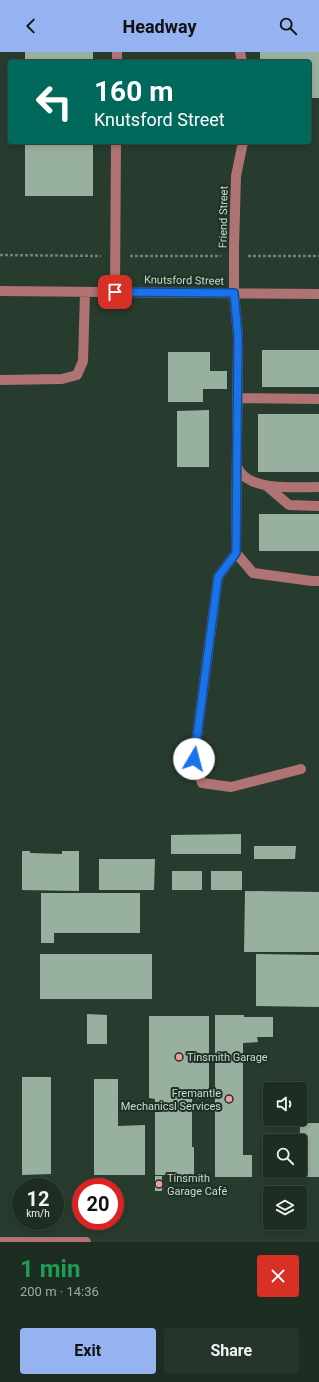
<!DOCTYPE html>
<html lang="en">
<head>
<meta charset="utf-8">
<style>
	body { margin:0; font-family:Roboto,sans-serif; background:#25352a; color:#f1f3f6; height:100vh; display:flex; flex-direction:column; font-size:15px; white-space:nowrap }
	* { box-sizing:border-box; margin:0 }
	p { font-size:13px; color:#a0a8a5 }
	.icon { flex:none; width:22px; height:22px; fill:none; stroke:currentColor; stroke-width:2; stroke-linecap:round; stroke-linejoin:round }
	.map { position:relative; height:1190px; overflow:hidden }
	.sheet { display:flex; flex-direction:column; background:#1d2d22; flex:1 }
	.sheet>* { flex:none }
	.banner { position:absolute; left:8px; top:8px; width:303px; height:84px; border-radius:4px; box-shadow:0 2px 6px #0003,0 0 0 1px #3b4940; background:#00695c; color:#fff; overflow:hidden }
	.fabs { position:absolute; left:263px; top:1030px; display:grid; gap:8px }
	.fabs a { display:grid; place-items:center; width:44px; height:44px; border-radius:4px; background:#1d2d22; box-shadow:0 2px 6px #0003,0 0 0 1px #3b4940; font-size:20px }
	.speed { position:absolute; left:12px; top:1126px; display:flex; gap:8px; font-size:20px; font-weight:700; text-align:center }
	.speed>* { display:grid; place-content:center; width:52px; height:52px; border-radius:50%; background:#1d2d22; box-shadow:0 2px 6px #0003,0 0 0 1px #3b4940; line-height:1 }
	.speed small { font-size:10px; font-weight:400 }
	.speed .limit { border:6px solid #d22; background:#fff; color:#111 }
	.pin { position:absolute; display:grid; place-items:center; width:34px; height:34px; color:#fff; margin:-17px; border-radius:8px; box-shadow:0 2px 6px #0006 }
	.me { position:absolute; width:44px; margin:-22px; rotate:8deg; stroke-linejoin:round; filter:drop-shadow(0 0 3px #0008) }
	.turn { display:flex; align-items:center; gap:14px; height:84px; padding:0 20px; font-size:18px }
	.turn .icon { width:52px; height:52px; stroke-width:2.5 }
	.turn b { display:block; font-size:28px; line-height:34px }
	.round { display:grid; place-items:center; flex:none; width:42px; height:42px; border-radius:4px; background:#25352a }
	.head { display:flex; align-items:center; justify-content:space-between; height:68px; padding:0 20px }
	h1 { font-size:24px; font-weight:700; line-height:30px; color:#1e9e55 }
	.primary-button { display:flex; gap:8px; margin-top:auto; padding:8px 20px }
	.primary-button a { flex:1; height:46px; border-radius:4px; background:#95b2f1; color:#111; font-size:16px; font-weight:700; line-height:46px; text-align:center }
	.primary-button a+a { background:#25352a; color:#f1f3f6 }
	header { display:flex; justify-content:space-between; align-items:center; height:52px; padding:0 20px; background:#95b2f1; color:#111; font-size:18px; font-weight:700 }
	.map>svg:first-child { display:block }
	.building { fill:#98b09f }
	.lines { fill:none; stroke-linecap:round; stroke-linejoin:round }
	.path { stroke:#6f8075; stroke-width:2.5; stroke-dasharray:3 2; stroke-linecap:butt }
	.minor { stroke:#af7373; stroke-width:10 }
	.route-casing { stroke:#114b97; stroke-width:10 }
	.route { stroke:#1a73e8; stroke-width:7 }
	.poi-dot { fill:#f59b9b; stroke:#1d3224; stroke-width:1.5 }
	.labels { text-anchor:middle; stroke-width:4; stroke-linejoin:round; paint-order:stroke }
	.street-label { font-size:11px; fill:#ccd8d0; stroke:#1d3224 }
	.poi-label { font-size:11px; fill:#ccd8d0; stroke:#1d3224; text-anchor:start }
</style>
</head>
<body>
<header><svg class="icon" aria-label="back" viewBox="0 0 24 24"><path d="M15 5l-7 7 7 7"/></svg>Headway<svg class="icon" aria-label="search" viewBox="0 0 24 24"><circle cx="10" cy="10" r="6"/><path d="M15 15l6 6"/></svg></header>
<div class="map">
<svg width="319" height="1190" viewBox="0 0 319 1190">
	<rect width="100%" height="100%" fill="#273c2e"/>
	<path class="building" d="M25 0H93V10H25Z
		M260 0H319V46H309V10H260Z
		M25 90H93V144H25Z
		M262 298H319V335H262Z
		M168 300H210V319H227V337H203V350H168Z
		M209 358V415H177V359Z
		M258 362H319V420H258Z
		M259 462H319V499H259Z
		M241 782V802H171V783Z
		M254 794H296L295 807H254Z
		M22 799H30V801L62 802V799H79V839L22 838Z
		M99 807H155L154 838H99Z
		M172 819H202V838H172Z
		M211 819H242V838H211Z
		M245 839 319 840V900H244Z
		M41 841H140V881H54V891H41Z
		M40 902H152V947H40Z
		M256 902 319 903V955L256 954Z
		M87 962 107 963V992H87Z
		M215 963H244V965H273V985H257L258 990 243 991V1103H252V1125H215Z
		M149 964H209V1047H192V1095H194V1123H155V1047L149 1046Z
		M22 1025H51V1122L22 1123Z
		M94 1027H118V1074L145 1073V1123H94Z
		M300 1071H319V1125H299Z
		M155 1124H162V1139H155Z"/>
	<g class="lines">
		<path class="path" d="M0 203 101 204
			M130 204H221
			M248 204H319"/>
		<path class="minor" d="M240 0 242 10
			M117 10V0
			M243 90 236 124 234 195V241L238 284 236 501 253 521 312 529H319
			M0 239 319 242
			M115 240 116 90
			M0 328 62 327 77 323 83 309 85 240
			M237 346 319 347
			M237 414C238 417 240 420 242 422 257 439 298 435 319 435
			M268 435 289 453 319 454
			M236 501 218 525 194 707 202 731 231 735 301 717
			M0 1190H86"/>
	</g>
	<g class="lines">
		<defs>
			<path id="route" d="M115 240 234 241 238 284 236 501 218 525 194 707"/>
		</defs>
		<use href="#route" class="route-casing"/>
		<use href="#route" class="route"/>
	</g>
	<g class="poi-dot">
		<circle cx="179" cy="1005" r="4"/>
		<circle cx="229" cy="1047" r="4"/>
		<circle cx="159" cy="1132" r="4"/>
	</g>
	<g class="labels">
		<g class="street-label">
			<text transform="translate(223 165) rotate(-89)" y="4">Friend Street</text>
			<text transform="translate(184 228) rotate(1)" y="4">Knutsford Street</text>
		</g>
		<g class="poi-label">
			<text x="187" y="1009">Tinsmith Garage</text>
			<text x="221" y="1045" text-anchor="end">Fremantle<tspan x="221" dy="13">Mechanicsl Services</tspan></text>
			<text x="167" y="1130">Tinsmith<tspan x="167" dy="13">Garage Café</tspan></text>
		</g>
	</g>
</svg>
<div class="fabs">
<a><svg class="icon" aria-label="sound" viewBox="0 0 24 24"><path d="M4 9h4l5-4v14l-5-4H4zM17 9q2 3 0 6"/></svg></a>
<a><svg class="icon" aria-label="search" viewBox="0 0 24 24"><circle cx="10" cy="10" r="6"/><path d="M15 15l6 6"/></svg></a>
<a><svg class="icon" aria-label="layers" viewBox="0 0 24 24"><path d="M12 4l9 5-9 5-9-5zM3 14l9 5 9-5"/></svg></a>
</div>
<div class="speed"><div>12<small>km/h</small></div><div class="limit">20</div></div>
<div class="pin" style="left:115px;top:240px;background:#d93025"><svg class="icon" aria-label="arrive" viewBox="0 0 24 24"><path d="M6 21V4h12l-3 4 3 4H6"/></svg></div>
<svg class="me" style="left:194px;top:707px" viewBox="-20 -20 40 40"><circle r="19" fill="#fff"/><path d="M0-13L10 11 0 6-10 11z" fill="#1a73e8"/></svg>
<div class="banner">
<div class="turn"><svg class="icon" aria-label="left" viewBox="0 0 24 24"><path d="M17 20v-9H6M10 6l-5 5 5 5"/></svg><div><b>160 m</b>Knutsford Street</div></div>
</div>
</div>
<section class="sheet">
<div class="head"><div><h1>1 min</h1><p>200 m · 14:36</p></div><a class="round" style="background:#d93025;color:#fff"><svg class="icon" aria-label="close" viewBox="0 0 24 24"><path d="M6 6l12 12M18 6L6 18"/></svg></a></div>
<div class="primary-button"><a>Exit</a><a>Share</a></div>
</section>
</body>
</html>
